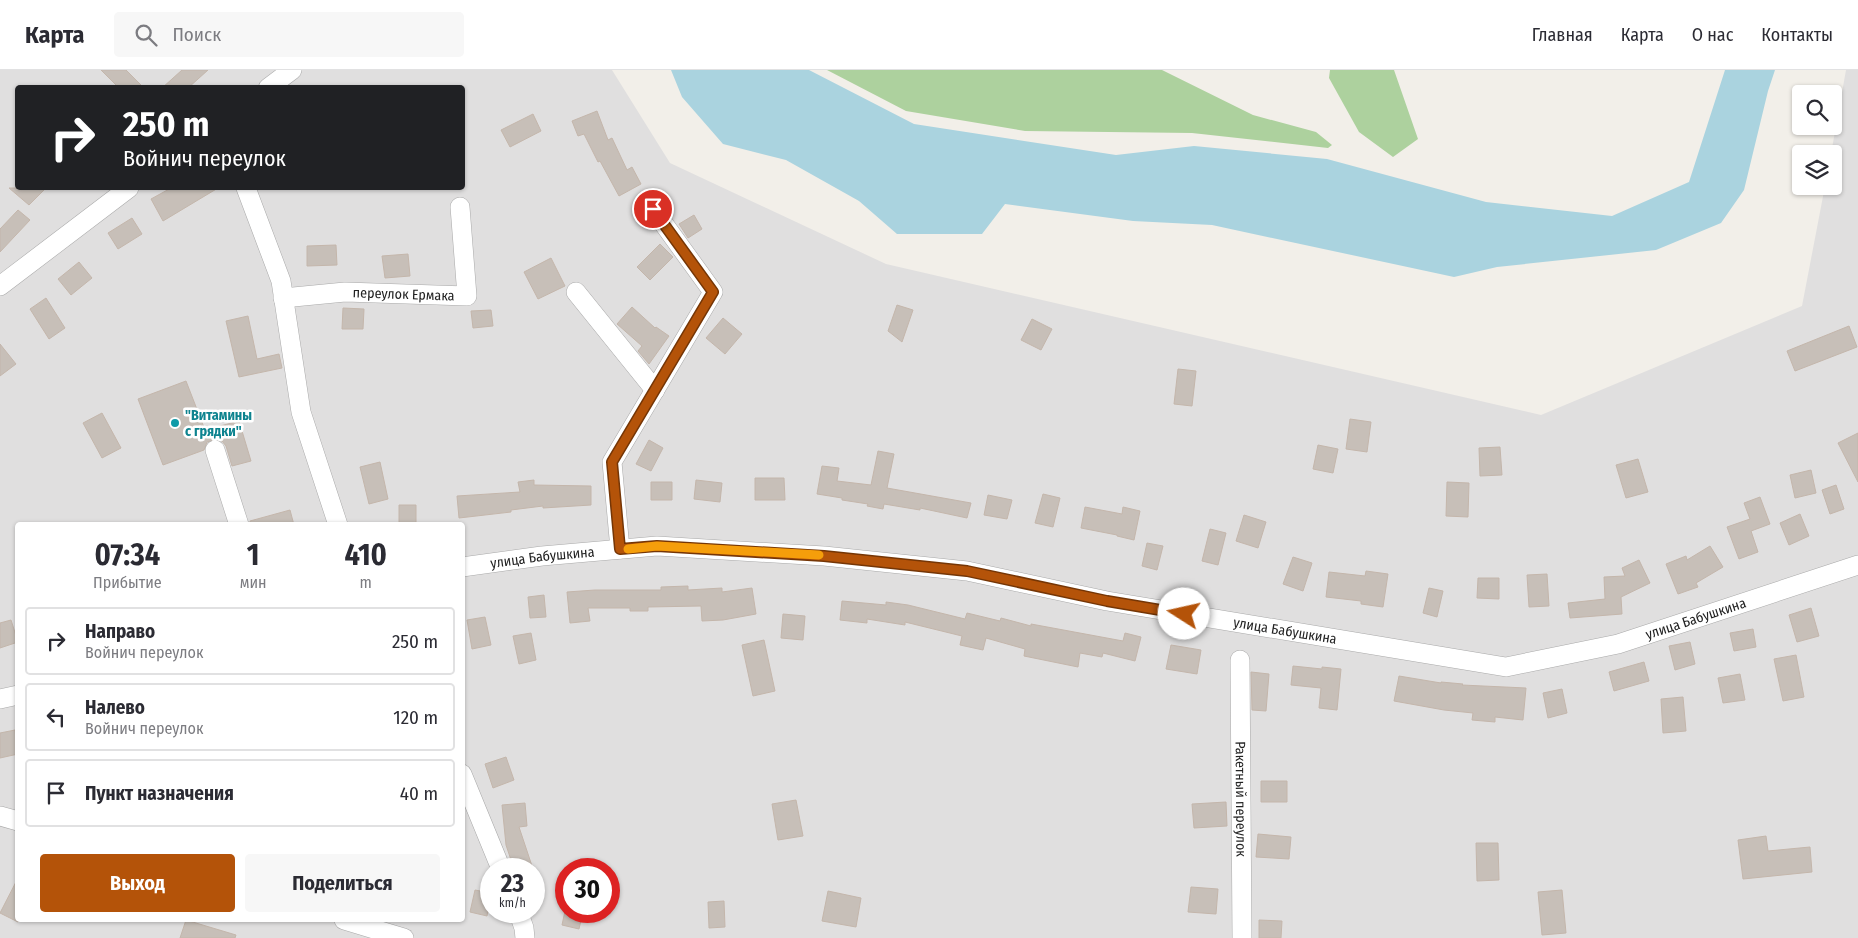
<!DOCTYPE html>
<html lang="ru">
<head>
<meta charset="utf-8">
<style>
	body { margin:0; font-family:"Fira Sans Condensed",sans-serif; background:#f7f7f7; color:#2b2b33; height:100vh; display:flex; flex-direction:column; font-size:19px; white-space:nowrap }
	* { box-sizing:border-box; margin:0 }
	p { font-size:16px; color:#7c7c81 }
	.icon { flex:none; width:28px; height:28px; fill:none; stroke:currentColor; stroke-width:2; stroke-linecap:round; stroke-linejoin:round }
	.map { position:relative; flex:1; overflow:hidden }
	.side { position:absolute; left:15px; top:452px; width:450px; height:400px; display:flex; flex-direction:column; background:#fff; border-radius:5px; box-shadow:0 1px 4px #0004 }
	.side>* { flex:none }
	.top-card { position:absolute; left:15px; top:15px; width:450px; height:105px; border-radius:5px; box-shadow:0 1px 4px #0004; background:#202124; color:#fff; overflow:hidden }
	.buttons { position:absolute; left:1792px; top:15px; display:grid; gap:10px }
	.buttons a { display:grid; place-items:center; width:50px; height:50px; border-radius:5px; background:#fff; box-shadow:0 1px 4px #0004; font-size:25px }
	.speed { position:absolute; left:480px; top:788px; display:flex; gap:10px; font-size:25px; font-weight:700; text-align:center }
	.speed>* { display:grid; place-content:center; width:65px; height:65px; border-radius:50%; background:#fff; box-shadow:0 1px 4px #0004; line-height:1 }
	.speed small { font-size:12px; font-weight:400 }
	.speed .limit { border:8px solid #d22; background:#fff; color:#111 }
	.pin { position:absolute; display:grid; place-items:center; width:42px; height:42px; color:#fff; margin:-21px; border:2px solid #fff; border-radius:50%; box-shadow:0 1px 5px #0007 }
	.me { position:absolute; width:55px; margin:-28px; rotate:280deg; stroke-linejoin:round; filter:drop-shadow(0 0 4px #0008) }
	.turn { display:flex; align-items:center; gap:18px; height:105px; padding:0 25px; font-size:22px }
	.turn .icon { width:65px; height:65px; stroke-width:2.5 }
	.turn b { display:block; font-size:35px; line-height:42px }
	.eta { display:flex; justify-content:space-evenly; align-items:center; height:85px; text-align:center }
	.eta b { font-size:30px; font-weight:700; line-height:35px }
	.primary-button { display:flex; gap:10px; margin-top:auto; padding:10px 25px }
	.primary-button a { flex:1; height:58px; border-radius:5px; background:#b45309; color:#fff; font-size:20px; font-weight:700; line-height:58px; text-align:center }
	.primary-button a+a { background:#f7f7f7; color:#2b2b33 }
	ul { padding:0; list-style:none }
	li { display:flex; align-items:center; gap:15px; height:68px; margin:0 10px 8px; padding:0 15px; border:2px solid #e1e1e2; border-radius:5px }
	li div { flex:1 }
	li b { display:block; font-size:19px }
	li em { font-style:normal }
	header { display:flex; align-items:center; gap:30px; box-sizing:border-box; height:70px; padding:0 25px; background:#fff; border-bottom:1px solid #e1e1e2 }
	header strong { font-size:24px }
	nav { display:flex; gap:28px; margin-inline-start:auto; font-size:18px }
	.search { width:350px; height:45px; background:#f7f7f7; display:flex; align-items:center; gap:12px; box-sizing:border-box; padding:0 18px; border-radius:5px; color:#7c7c81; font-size:19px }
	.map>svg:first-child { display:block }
	.residential { fill:#e0dfdf; fill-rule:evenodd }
	.forest { fill:#add19e }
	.water { fill:#aad3df }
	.building { fill:#c7bfb8; stroke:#c4b6ab }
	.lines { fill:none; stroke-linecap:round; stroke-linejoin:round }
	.minor-casing { stroke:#a9a9a9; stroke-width:20 }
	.minor { stroke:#fff; stroke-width:19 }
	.route-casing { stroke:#753606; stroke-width:12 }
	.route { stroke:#b45309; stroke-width:9 }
	.slow { stroke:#f59e0b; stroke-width:9 }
	.culture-dot { fill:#0f9aa8; stroke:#fff; stroke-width:2 }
	.labels { text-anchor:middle; stroke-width:5; stroke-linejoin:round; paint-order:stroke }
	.street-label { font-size:14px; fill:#222; stroke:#fff }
	.culture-label { font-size:14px; font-weight:bold; fill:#0d838f; stroke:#fff; text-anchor:start }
</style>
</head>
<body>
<header>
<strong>Карта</strong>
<div class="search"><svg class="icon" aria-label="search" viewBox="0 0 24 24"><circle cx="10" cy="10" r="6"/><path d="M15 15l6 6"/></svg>Поиск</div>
<nav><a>Главная</a><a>Карта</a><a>О нас</a><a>Контакты</a></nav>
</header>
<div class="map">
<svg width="1858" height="868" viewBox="0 0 1858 868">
	<rect width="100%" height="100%" fill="#f2efe9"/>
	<path class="residential" d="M0 0H612L670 93 886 194 1541 345 1802 236 1825 116H1834V84H1831L1846 0H1858V868H0ZM18 18H462V118H18ZM18 455H462V850H18ZM491 799H534V841H491ZM566 799H609V841H566Z"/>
	<path class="forest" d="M827 0H1162L1253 45 1316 62 1332 75 1328 78 1192 63 1025 61 906 41Z
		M1330 0H1394L1418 69 1393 87 1359 62 1329 8Z"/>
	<path class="water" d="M671 0H809L914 54 1116 85 1194 76 1327 89 1486 132 1612 146 1689 112 1725 0H1775L1768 21 1744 120 1721 153 1656 180 1497 197 1454 207 1212 155 1133 151 1005 134 982 164H897L859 131 786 90 723 74 682 27Z"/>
	<path class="building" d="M101 0H126L144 18H119Z
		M182 0H208L188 18H162Z
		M597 41 608 70 612 68 627 100 632 97 641 114 619 126 600 91 598 92 584 64 578 66 572 51Z
		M533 44 541 61 510 77 501 60Z
		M9 118H46L29 135Z
		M171 118H218L163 151 151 129Z
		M18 140 30 150 0 182V159Z
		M694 145 702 159 688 168 679 154Z
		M132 148 142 164 118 179 108 163Z
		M660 174 673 187 650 210 637 197Z
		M336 175 337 195 307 196V176Z
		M408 184 410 206 385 208 382 186Z
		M551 188 565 216 538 229 524 202Z
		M79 192 92 208 71 225 58 209Z
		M46 228 65 258 49 269 30 239Z
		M897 235 913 240 902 272 888 261Z
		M632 237 655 258 656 257 669 266 649 294 638 281 642 276 617 254Z
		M343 238 364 239 363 259H342Z
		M491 240 493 256 473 258 471 241Z
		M248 246 257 289 279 284 282 298 239 307 226 251Z
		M723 248 742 264 725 284 706 268Z
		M1032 249 1052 259 1041 280 1021 270Z
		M1849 256 1857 277 1795 301 1787 281Z
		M0 274 16 294 0 306Z
		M1178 299 1196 301 1192 336 1174 334Z
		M186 311 205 360 239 351 251 391 232 396 226 376 222 371 217 369 207 372 204 380 163 395 138 329Z
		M102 343 121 378 102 388 83 353Z
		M1350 349 1371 352 1367 382 1346 379Z
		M1858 363V412L1838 373Z
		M649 370 663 378 651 401 636 394Z
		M1318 375 1338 379 1333 403 1313 399Z
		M1500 377 1502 405 1480 406 1479 378Z
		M878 381 894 384 887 418 971 433 967 448 920 438V440L884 434 883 439 867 436 868 434 842 430V428L817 424 822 396 839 398 837 411 871 415Z
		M1638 389 1648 422 1626 428 1616 395Z
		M380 392 388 429 369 434 360 397Z
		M1811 400 1816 423 1795 428 1790 405Z
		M755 408H784L785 430H755Z
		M534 410V415L591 416V435L543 438V436L511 440V442L459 448 457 426 520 422 518 412Z
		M696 410 722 413 720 432 694 429Z
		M651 412H672V430H651Z
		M1447 412 1469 413 1468 447 1446 446Z
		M1836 415 1844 439 1830 444 1822 420Z
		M1043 424 1060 428 1053 457 1035 453Z
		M988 425 1012 430 1007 449 984 445Z
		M1760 427 1770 454 1751 461 1758 482 1739 489 1727 457 1750 449 1744 433Z
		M399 435H416V455H399Z
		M1085 437 1122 444 1123 437 1140 441 1134 470 1117 466V465L1081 458Z
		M290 440 294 455H250V451Z
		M1800 444 1809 466 1789 475 1780 453Z
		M1244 445 1266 452 1258 478 1236 471Z
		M1210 459 1226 463 1218 495 1202 491Z
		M1147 473 1163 476 1157 500 1142 496Z
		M1710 476 1723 497 1696 513 1698 517 1678 524 1666 494 1686 486 1687 490Z
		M1293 487 1312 493 1303 521 1283 514Z
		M1639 490 1650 513 1621 527 1622 544 1570 548 1568 533 1605 529 1604 507 1625 506 1622 498Z
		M1366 501 1388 504 1383 537 1361 534V531L1326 527 1329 502 1365 506Z
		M1547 504 1549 536 1529 537 1527 505Z
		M1478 508H1499V529L1477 528Z
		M688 516V520L722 518V522L752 518 756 544 723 550 702 551 701 536 648 537V541H630V538H588L590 551 570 553 567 522 595 520H661V517Z
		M1429 518 1443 521 1437 547 1423 543Z
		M544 525 546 547 530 548 528 527Z
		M842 531 886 535V532L908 535 965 549 967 543 1000 551 1001 548 1031 556V554L1123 571 1125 563 1141 567 1135 591 1103 583 1102 587 1080 583 1078 597 1024 586 1025 579 986 568 983 580 960 575 962 566 905 552V555L867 549V553L840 550Z
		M1811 538 1819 566 1797 572 1789 545Z
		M783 544 805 546 803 570 781 568Z
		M485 547 491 575 472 579 467 550Z
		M11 550 18 572 0 578V553Z
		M1753 559 1756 577 1734 581 1730 563Z
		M531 563 536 590 519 594 513 566Z
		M764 570 775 621 753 626 742 575Z
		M1690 572 1695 594 1675 600 1669 576Z
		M1171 575 1201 580 1197 604 1166 599Z
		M1796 585 1804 627 1783 631 1774 589Z
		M1644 592 1649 611 1614 621 1609 602Z
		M1293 596 1322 599V597L1341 599 1337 640 1319 638 1321 618 1291 615Z
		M1251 602 1269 604 1266 641 1252 640Z
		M1740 604 1745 630 1723 633 1718 608Z
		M1399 606 1441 613V612L1463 614 1462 615 1526 618 1523 650 1495 647V652L1472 650 1473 643 1444 640 1394 631Z
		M1562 619 1567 643 1548 648 1543 623Z
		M1683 627 1686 661 1663 663 1661 629Z
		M15 660 18 684 0 688V663Z
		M506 687 514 710 493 718 485 694Z
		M1261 711H1287V732H1261Z
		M796 730 803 766 778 770 772 734Z
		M1226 732 1227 756 1194 758 1192 734Z
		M525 733 527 756 519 757 532 796 524 799H514L506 775 502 735Z
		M1258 764 1291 767 1289 789 1256 787Z
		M1766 766 1768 781 1810 777 1812 802 1743 809 1738 770Z
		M1476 773H1498L1499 810 1477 811Z
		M18 808V852L0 843Z
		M1191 817 1218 819 1216 844 1188 842Z
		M475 820 491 823 487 846 470 842Z
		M1562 820 1566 863 1542 865 1538 822Z
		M828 821 861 828 856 857 822 851Z
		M724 831 725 857 709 858 708 832Z
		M565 841H583L579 859 562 855Z
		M186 850 236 865 235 868H180Z
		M1259 850 1282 851 1281 868H1259Z"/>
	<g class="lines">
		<defs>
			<g id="minor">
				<path d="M268 18 292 0"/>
				<path d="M246 118 281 211 301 342 338 455"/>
				<path d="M0 216 129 118"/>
				<path d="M576 222 655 320"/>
				<path id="s1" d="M283 228 345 222 467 226 460 137"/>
				<path d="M215 380 239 455"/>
				<path d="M620 479 612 392 713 222 653 139"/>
				<path id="s2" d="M462 497 542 486 657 476 824 486 967 501 1107 531 1506 597 1618 574 1858 495"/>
				<path id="s3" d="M1240 590 1242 868"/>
				<path d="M0 629 18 625"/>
				<path d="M462 704 501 799"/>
				<path d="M0 746 18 751"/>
				<path d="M518 841 524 858 525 868"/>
				<path d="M344 850 404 868"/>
			</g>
		</defs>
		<use href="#minor" class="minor-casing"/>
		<use href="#minor" class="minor"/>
	</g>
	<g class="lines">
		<defs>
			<path id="route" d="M653 139 713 222 612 392 620 479 657 476 824 486 967 501 1107 531 1184 544"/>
		</defs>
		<use href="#route" class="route-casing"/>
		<use href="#route" class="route"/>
		<path class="slow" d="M628 479 657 476 819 485"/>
	</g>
	<circle class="culture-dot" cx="175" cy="353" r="5"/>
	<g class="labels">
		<g class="street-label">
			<text dy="5" stroke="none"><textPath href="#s1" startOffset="121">переулок Ермака</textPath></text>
			<text dy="5" stroke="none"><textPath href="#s2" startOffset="81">улица Бабушкина</textPath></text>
			<text dy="5" stroke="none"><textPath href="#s2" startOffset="1251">улица Бабушкина</textPath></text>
			<text dy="5" stroke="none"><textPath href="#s2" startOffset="831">улица Бабушкина</textPath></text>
			<text dy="5" stroke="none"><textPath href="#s3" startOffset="139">Ракетный переулок</textPath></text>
		</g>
		<g class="culture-label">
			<text x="185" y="350">"Витамины<tspan x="185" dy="16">с грядки"</tspan></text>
		</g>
	</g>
</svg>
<div class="buttons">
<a><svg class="icon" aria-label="search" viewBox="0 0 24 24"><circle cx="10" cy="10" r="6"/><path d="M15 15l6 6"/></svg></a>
<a><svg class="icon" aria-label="layers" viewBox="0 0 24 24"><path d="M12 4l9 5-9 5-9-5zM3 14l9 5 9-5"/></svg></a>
</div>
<div class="speed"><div>23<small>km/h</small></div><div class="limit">30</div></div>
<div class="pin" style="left:653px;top:139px;background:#d93025"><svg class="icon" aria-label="arrive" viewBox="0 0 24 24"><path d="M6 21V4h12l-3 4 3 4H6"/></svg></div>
<svg class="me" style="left:1184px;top:544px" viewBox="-20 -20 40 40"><circle r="19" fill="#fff"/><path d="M0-13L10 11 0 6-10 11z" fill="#b45309"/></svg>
<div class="top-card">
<div class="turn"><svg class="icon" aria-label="right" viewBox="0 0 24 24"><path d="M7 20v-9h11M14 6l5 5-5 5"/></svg><div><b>250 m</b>Войнич переулок</div></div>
</div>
<section class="side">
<div class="eta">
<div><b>07:34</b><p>Прибытие</p></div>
<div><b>1</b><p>мин</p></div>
<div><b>410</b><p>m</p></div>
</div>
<ul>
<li><svg class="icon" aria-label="right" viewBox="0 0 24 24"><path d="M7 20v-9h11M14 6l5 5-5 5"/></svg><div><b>Направо</b><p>Войнич переулок</p></div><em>250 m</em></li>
<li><svg class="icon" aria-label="left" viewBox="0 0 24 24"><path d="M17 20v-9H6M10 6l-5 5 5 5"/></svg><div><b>Налево</b><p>Войнич переулок</p></div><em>120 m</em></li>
<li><svg class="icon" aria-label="arrive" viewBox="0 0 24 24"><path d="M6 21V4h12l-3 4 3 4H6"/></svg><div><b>Пункт назначения</b></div><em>40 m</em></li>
</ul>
<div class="primary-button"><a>Выход</a><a>Поделиться</a></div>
</section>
</div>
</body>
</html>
